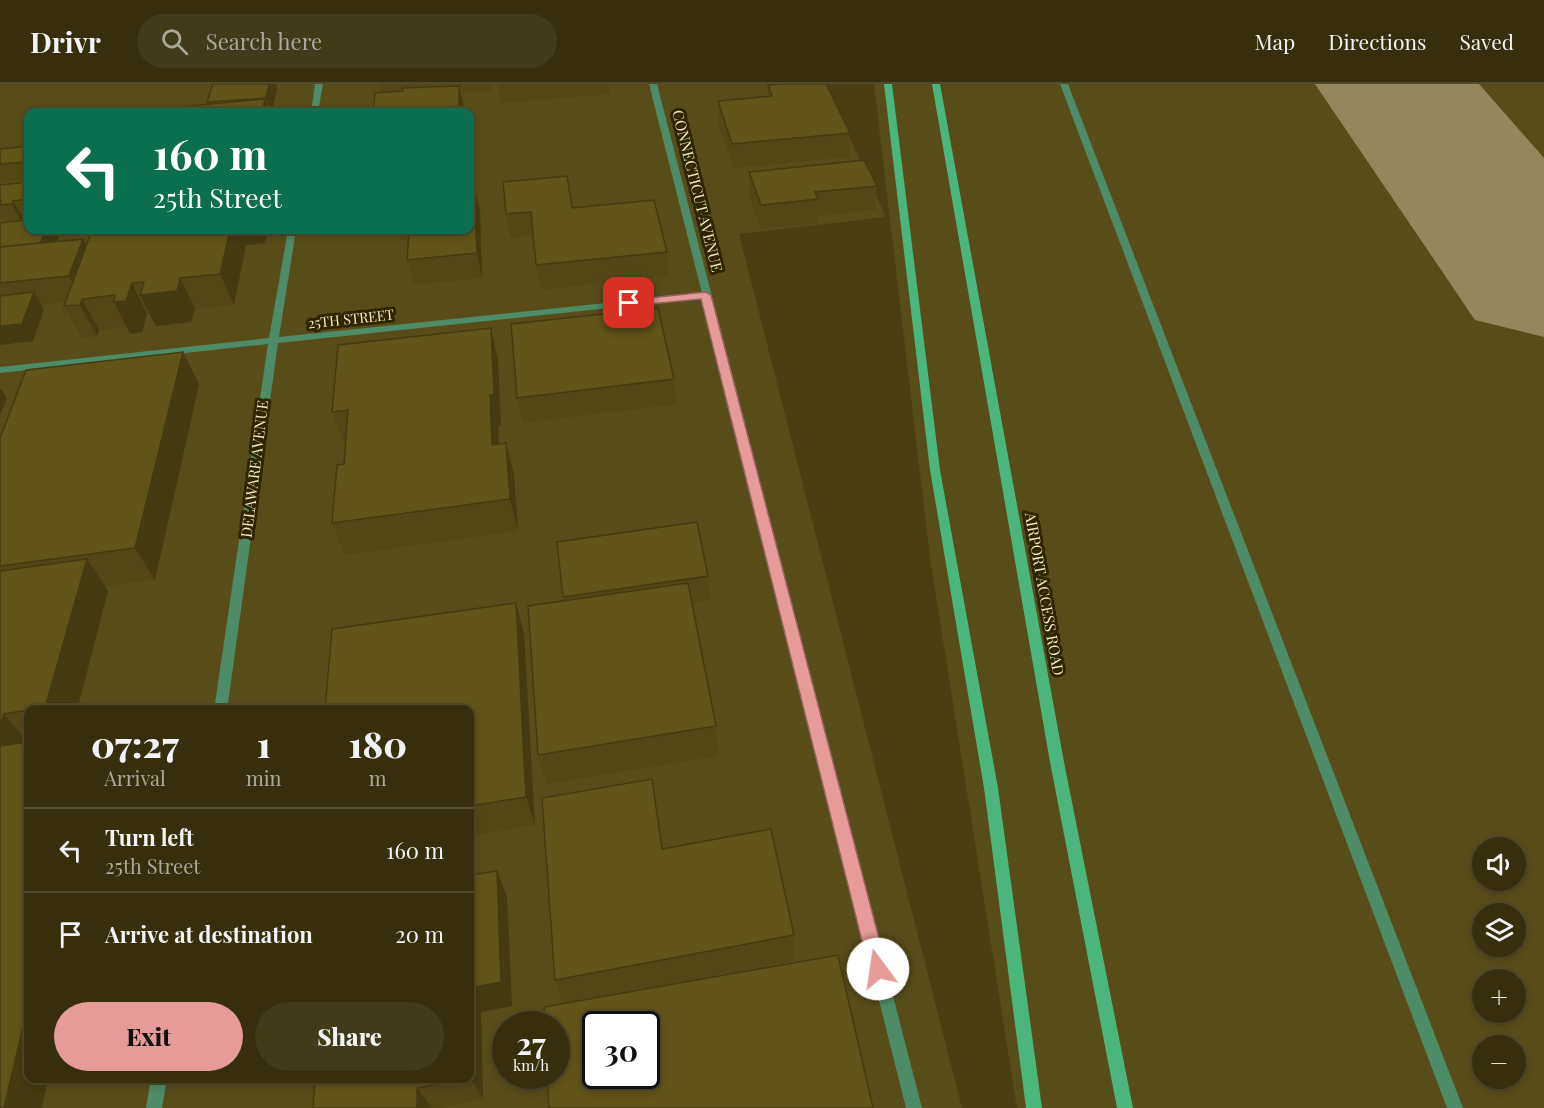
<!DOCTYPE html>
<html lang="en">
<head>
<meta charset="utf-8">
<style>
	body { margin:0; font-family:"Playfair Display",serif; background:#423b1a; color:#f1f3f6; height:100vh; display:flex; flex-direction:column; font-size:22px; white-space:nowrap }
	* { box-sizing:border-box; margin:0 }
	p { font-size:20px; color:#aaa99d }
	.icon { flex:none; width:33px; height:33px; fill:none; stroke:currentColor; stroke-width:2; stroke-linecap:round; stroke-linejoin:round }
	.map { position:relative; flex:1; overflow:hidden }
	.drawer { position:absolute; left:24px; top:621px; width:450px; height:378px; display:flex; flex-direction:column; background:#372f0c; border-radius:12px; box-shadow:0 3px 9px #0003,0 0 0 2px #514a2d }
	.drawer>* { flex:none }
	.hud { position:absolute; left:24px; top:24px; width:450px; height:126px; border-radius:12px; box-shadow:0 3px 9px #0003,0 0 0 2px #514a2d; background:#0b6e4f; color:#fff; overflow:hidden }
	.fabs { position:absolute; left:1472px; top:753px; display:grid; gap:12px }
	.fabs a { display:grid; place-items:center; width:54px; height:54px; border-radius:50%; background:#372f0c; box-shadow:0 3px 9px #0003,0 0 0 2px #514a2d; font-size:30px }
	.speed { position:absolute; left:492px; top:927px; display:flex; gap:12px; font-size:30px; font-weight:700; text-align:center }
	.speed>* { display:grid; place-content:center; width:78px; height:78px; border-radius:50%; background:#372f0c; box-shadow:0 3px 9px #0003,0 0 0 2px #514a2d; line-height:1 }
	.speed small { font-size:15px; font-weight:400 }
	.speed .limit { border:3px solid #111; border-radius:9px; background:#fff; color:#111 }
	.pin { position:absolute; display:grid; place-items:center; width:51px; height:51px; color:#fff; margin:-26px; border-radius:12px; box-shadow:0 3px 9px #0006 }
	.me { position:absolute; width:66px; margin:-33px; rotate:346deg; stroke-linejoin:round; filter:drop-shadow(0 0 4px #0008) }
	.turn { display:flex; align-items:center; gap:21px; height:126px; padding:0 30px; font-size:27px }
	.turn .icon { width:78px; height:78px; stroke-width:2.5 }
	.turn b { display:block; font-size:42px; line-height:51px }
	.eta { display:flex; justify-content:space-evenly; align-items:center; height:102px; text-align:center }
	.eta b { font-size:36px; font-weight:800; line-height:42px }
	.cta { display:flex; gap:12px; margin-top:auto; padding:12px 30px }
	.cta a { flex:1; height:69px; border-radius:36px; background:#e69b98; color:#111; font-size:24px; font-weight:800; line-height:69px; text-align:center }
	.cta a+a { background:#423b1a; color:#f1f3f6 }
	ul { padding:0; list-style:none }
	li { display:flex; align-items:center; gap:18px; height:84px; padding:0 30px; border-top:2px solid #514a2d }
	li div { flex:1 }
	li b { display:block; font-size:22px }
	li em { font-style:normal }
	header { display:flex; align-items:center; gap:36px; box-sizing:border-box; height:84px; padding:0 30px; background:#372f0c; border-bottom:2px solid #514a2d }
	header strong { font-size:28px }
	nav { display:flex; gap:33px; margin-inline-start:auto; font-size:21px }
	.search { width:420px; height:54px; background:#423b1a; display:flex; align-items:center; gap:15px; box-sizing:border-box; padding:0 21px; border-radius:33px; color:#aaa99d; font-size:22px }
	.map>svg:first-child { display:block }
	.built { fill:#584d19; fill-rule:evenodd }
	.lines { fill:none; stroke-linecap:round; stroke-linejoin:round }
	.runway { fill:#92885c; fill-rule:evenodd }
	.service { fill:#4d8c67; fill-rule:evenodd }
	.minor { fill:#4d8c67; fill-rule:evenodd }
	.secondary { fill:#4ab67c; fill-rule:evenodd }
	.wall { fill:#534815 }
	.shaded-wall { fill:#443b11 }
	.building { fill:#615418; stroke:#443b11; stroke-width:1.5; fill-rule:evenodd }
	.route { fill:#e69b98; stroke:#966563; stroke-width:1.5 }
	.labels { text-anchor:middle; stroke-width:6; stroke-linejoin:round; paint-order:stroke }
	.far-street-label { font-size:14px; fill:#f4ebc2; stroke:#2e2601 }
	.street-label { font-size:15px; fill:#f4ebc2; stroke:#2e2601 }
</style>
</head>
<body>
<header>
<strong>Drivr</strong>
<div class="search"><svg class="icon" aria-label="search" viewBox="0 0 24 24"><circle cx="10" cy="10" r="6"/><path d="M15 15l6 6"/></svg>Search here</div>
<nav><a>Map</a><a>Directions</a><a>Saved</a></nav>
</header>
<div class="map">
<svg width="1544" height="1024" viewBox="0 0 1544 1024">
	<rect width="100%" height="100%" fill="#493f10"/>
	<path class="built" d="M0 0H825L886 133 739 150 962 1024H0ZM28 28H470V146H28ZM28 626H470V994H28ZM506 940H556V992H506ZM596 940H646V992H596Z
		M874 0H1544V1024H1017L930 474ZM1482 764H1515V796H1482ZM1482 830H1515V862H1482ZM1482 896H1515V928H1482ZM1482 962H1515V994H1482Z"/>
	<g class="lines">
		<path class="runway" d="M1315 0H1479L1544 74V253L1475 236Z"/>
		<path class="service" d="M1060 0H1068L1463 1024H1447Z"/>
		<path class="minor" d="M315 0H323L318 28H311Z
			M649 0H657L922 1024H906L703 214 278 259 227 626H214L268 260 0 289V283L269 254 288 146H296L279 253 702 209Z
			M151 994H167L162 1024H146Z"/>
		<path class="secondary" d="M884 0H892L940 386 998 704 1042 1024H1026L984 704 930 386Z
			M932 0H940L1064 678 1133 1024H1117L1050 678Z"/>
	</g>
	<path class="wall" d="M377 0H491V7L461 9 463 18V28H373L380 9Z
		M498 0H609L610 10 501 19Z
		M768 1 850 49 849 73 733 84 718 40V17L768 12Z
		M277 4 272 28H177L207 20V18Z
		M28 62V95L0 98V65Z
		M749 88 877 102 875 126 818 132 817 139 761 145 749 112Z
		M28 98V133H23L21 137 9 138 7 134 0 135V101Z
		M474 103 480 127 482 194 414 201 407 176Z
		M572 124 667 168 669 192 541 206 536 181 533 152 510 154 506 130Z
		M0 139 59 151 57 157 87 161 265 159 246 161 234 221 195 225 191 238 156 242 150 230H147L142 248 130 250 127 243 99 246 97 252 82 254 64 222 65 218 42 221 44 225 33 257 0 261Z
		M498 276 501 342H498V360L506 359 514 391 518 447 345 471 332 439 344 380 346 359H344L332 328Z
		M674 295 676 320 523 339 517 314Z
		M199 300 155 496 105 502 108 507 77 626H28V994H48L42 1024H0V354Z
		M708 492 710 516 692 519 716 642 718 672 547 700 538 671 564 517 563 513Z
		M524 550 535 741 470 752V626Z
		M662 764 794 851 793 877 658 902 563 919 555 896Z
		M497 787 507 813 512 922 481 928 483 1015 439 1024H313Z"/>
	<path class="shaded-wall" d="M269 0H276L277 4 272 28 266 14Z
		M459 2 463 18V28H461L459 22Z
		M265 15 269 28H262Z
		M474 103 480 127 482 194 477 169Z
		M13 117 23 133 21 137 12 120Z
		M46 146H56L59 151 51 173 40 159Z
		M230 146H268L265 159 246 161 234 221 220 190Z
		M83 155 96 179 82 215 69 192Z
		M180 194 195 225 191 238 156 242 140 211Z
		M132 199 147 230 142 248 130 250 114 218Z
		M34 208 44 225 33 257 0 261V242Z
		M82 215 99 246 97 252 80 221Z
		M491 244 498 276 501 342H498L500 393 492 361 490 311Z
		M183 268 199 300 155 496 135 464Z
		M0 304 7 314 0 331Z
		M506 359 514 391 518 447 510 415Z
		M87 475 108 507 77 626H47L45 624Z
		M516 519 524 550 535 741 526 713Z
		M4 630 28 658 0 670V642Z
		M497 787 507 813 512 922 481 928 483 1015 470 994V904Z
		M28 921V994H48L42 1024H4Z
		M417 1004 432 1024H417Z"/>
	<path class="building" d="M213 0H269L266 14 207 18Z
		M781 0H826L850 49 732 60 718 17 772 12 768 1Z
		M459 2V22L373 28 375 9 403 7V4Z
		M265 15 262 28H177L179 23Z
		M28 62V78L0 80V65Z
		M864 76 877 102 815 108 818 115 761 121 749 88Z
		M567 92 572 124 654 116 667 168 536 181 531 128 506 130 503 98Z
		M28 98V115L13 117 12 120 0 121 1 117H0V101Z
		M474 103 477 169 407 176 409 146H470V104Z
		M28 136V146H46L40 159 0 163V139Z
		M92 146H230L220 190 180 194 177 207 140 211 144 198 132 199 126 217 114 218 115 211 82 215 80 221 64 222Z
		M83 155 69 192 0 199V163Z
		M34 208 22 240 0 242V212Z
		M658 224 674 295 517 314 511 240Z
		M491 244 494 310 490 311 492 361 506 359 510 415 332 439 337 381 344 380 348 326 332 328 338 261Z
		M183 268 135 464 0 482V354L26 286Z
		M697 438 708 492 563 513 557 458Z
		M87 475 45 624 28 626 4 630 0 642V487Z
		M688 499 716 642 538 671 528 522Z
		M516 519 526 713 470 722V626H325L332 545Z
		M28 658V921L4 1024H0V662Z
		M652 695 662 765 771 745 794 851 555 896 542 714Z
		M497 787 501 898 470 904V791Z
		M838 871 873 1024H549L547 992H556V940H545L544 923ZM596 940H646V992H596Z
		M315 994H468L417 1004V1024H313Z"/>
	<path class="route" d="M706 208 711 211 887 885 884 891 878 893 872 891 869 885 701 215 629 222 624 219 629 216Z"/>
	<g class="labels">
		<g class="far-street-label">
			<text transform="translate(351 235) rotate(-6)" y="5">25TH STREET</text>
		</g>
		<g class="street-label">
			<text transform="translate(697 107) rotate(76)" y="5">CONNECTICUT AVENUE</text>
			<text transform="translate(255 385) rotate(-83)" y="5">DELAWARE AVENUE</text>
			<text transform="translate(1044 510) rotate(80)" y="5">AIRPORT ACCESS ROAD</text>
		</g>
	</g>
</svg>
<div class="fabs">
<a><svg class="icon" aria-label="sound" viewBox="0 0 24 24"><path d="M4 9h4l5-4v14l-5-4H4zM17 9q2 3 0 6"/></svg></a>
<a><svg class="icon" aria-label="layers" viewBox="0 0 24 24"><path d="M12 4l9 5-9 5-9-5zM3 14l9 5 9-5"/></svg></a>
<a>+</a>
<a>−</a>
</div>
<div class="speed"><div>27<small>km/h</small></div><div class="limit">30</div></div>
<div class="pin" style="left:629px;top:219px;background:#d93025"><svg class="icon" aria-label="arrive" viewBox="0 0 24 24"><path d="M6 21V4h12l-3 4 3 4H6"/></svg></div>
<svg class="me" style="left:878px;top:885px" viewBox="-20 -20 40 40"><circle r="19" fill="#fff"/><path d="M0-13L10 11 0 6-10 11z" fill="#e69b98"/></svg>
<div class="hud">
<div class="turn"><svg class="icon" aria-label="left" viewBox="0 0 24 24"><path d="M17 20v-9H6M10 6l-5 5 5 5"/></svg><div><b>160 m</b>25th Street</div></div>
</div>
<section class="drawer">
<div class="eta">
<div><b>07:27</b><p>Arrival</p></div>
<div><b>1</b><p>min</p></div>
<div><b>180</b><p>m</p></div>
</div>
<ul>
<li><svg class="icon" aria-label="left" viewBox="0 0 24 24"><path d="M17 20v-9H6M10 6l-5 5 5 5"/></svg><div><b>Turn left</b><p>25th Street</p></div><em>160 m</em></li>
<li><svg class="icon" aria-label="arrive" viewBox="0 0 24 24"><path d="M6 21V4h12l-3 4 3 4H6"/></svg><div><b>Arrive at destination</b></div><em>20 m</em></li>
</ul>
<div class="cta"><a>Exit</a><a>Share</a></div>
</section>
</div>
</body>
</html>
